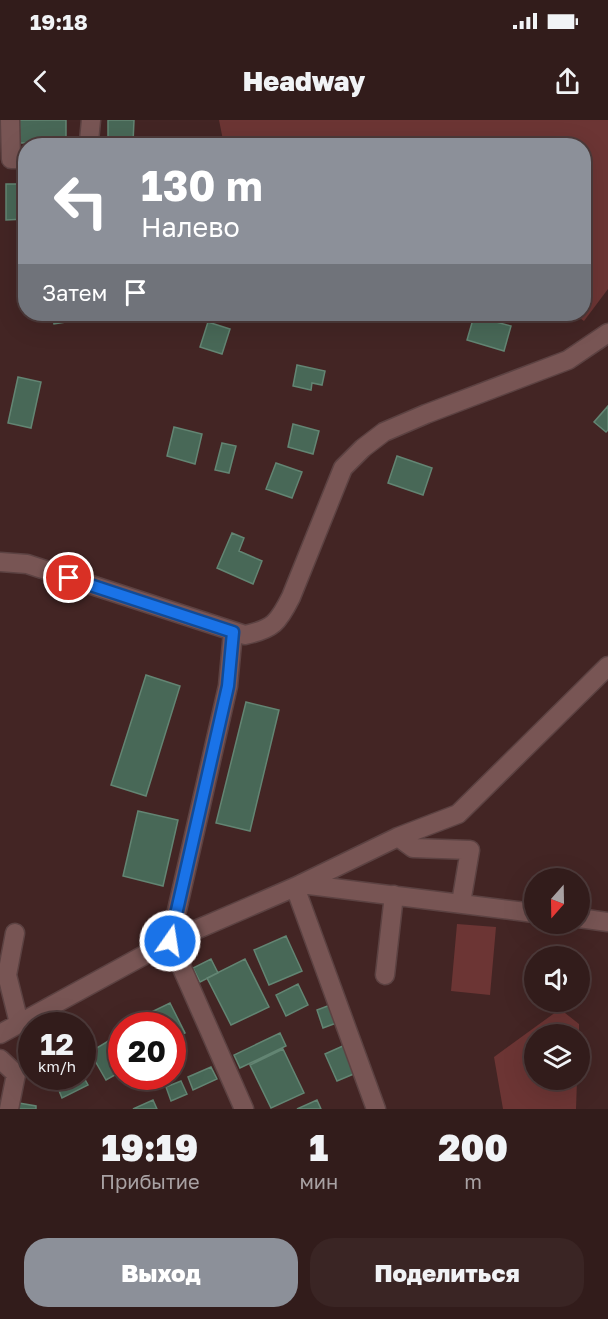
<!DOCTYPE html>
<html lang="ru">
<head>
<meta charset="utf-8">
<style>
	body { margin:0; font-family:"Golos Text",sans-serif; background:#3a2524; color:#f1f3f6; height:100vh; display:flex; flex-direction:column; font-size:22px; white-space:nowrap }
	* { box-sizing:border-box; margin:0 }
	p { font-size:20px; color:#a8a1a3 }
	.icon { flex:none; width:33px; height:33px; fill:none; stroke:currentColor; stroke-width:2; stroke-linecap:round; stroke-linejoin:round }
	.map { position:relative; height:989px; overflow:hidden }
	.panel { display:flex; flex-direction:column; background:#321c1b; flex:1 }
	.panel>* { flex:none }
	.guide { position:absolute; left:18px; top:18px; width:573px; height:183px; border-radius:24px; box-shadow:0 6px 24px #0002,0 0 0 2px #4d3a3a; background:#8c9099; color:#fff; overflow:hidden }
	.needle { width:39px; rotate:200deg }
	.fabs { position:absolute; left:524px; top:748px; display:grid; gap:12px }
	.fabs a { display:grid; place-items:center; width:66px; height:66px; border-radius:50%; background:#321c1b; box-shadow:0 6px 24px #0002,0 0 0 2px #4d3a3a; font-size:30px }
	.speed { position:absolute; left:18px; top:892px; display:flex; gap:12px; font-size:30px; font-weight:700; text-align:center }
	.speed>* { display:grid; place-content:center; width:78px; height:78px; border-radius:50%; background:#321c1b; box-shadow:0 6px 24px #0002,0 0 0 2px #4d3a3a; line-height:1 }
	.speed small { font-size:15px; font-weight:400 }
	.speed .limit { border:9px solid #d22; background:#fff; color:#111 }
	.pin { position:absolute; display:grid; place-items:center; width:51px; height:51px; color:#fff; margin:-26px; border:3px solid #fff; border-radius:50%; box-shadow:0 2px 6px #0007 }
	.me { position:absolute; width:66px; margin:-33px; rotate:13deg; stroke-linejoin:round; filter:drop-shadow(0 0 4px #0008) }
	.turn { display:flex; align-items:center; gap:21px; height:126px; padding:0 24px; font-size:27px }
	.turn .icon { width:78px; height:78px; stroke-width:2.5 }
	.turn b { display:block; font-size:42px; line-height:51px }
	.then { display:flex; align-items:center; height:57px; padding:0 24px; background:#0003; gap:12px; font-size:22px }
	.eta { display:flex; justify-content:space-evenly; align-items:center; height:102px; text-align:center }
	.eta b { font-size:36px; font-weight:800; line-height:42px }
	.action { display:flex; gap:12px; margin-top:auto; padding:12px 24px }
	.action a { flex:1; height:69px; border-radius:24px; background:#8c9099; color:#fff; font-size:24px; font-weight:800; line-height:69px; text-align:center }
	.action a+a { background:#3a2524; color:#f1f3f6 }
	.status { display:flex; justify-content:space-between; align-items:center; height:42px; padding:0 30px; background:#321c1b; direction:ltr }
	.status svg { height:16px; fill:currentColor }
	header { display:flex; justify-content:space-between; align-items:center; height:78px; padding:0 24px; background:#321c1b; font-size:27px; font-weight:800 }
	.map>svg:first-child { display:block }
	.green { fill:#6c3534 }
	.building { fill:#486857; stroke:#638573; stroke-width:1.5 }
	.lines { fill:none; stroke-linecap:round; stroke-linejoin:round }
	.minor-casing { stroke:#5c4242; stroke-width:21 }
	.minor { stroke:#785554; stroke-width:18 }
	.route-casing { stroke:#114b97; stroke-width:15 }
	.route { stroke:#1a73e8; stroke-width:10 }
</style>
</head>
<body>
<div class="status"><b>19:18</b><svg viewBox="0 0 49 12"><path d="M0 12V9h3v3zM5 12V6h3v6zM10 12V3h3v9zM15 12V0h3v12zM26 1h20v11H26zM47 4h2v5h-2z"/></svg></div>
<header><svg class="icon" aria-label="back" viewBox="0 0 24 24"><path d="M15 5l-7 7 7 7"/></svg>Headway<svg class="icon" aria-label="share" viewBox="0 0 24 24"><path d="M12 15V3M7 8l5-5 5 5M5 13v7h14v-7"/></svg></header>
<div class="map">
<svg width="608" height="989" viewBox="0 0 608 989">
	<rect width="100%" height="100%" fill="#432524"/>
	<path class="green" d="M219 0H608V169L584 201 574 194H584V26L224 25Z
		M457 804 496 807 490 875 451 871Z
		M560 889 579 904V915H534V960H577L576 989H503L494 937Z"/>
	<path class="building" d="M15 0H66V23H15Z
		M108 0H134L133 23 108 22Z
		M6 64H26V99L6 100Z
		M52 194H85L86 199 54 204Z
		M474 196 511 206 504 231 467 220Z
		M208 202 230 209 222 234 200 227Z
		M297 245 325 251 322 265 312 263 311 270 293 266Z
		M18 257 41 262 31 308 8 303Z
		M608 286V310L606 312 594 302Z
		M293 304 319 311 313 334 288 327Z
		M174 307 202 314 195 344 167 336Z
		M222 323 236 326 229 353 215 350Z
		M397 336 432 348 423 375 388 363Z
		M276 343 302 352 292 378 266 369Z
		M232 413 244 418 239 431 262 441 253 464 217 448Z
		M146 555 180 566 146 676 111 665Z
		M246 582 279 590 250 711 216 703Z
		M138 691 178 700 163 766 123 756Z
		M286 816 302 851 269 865 254 830Z
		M211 839 218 853 200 862 193 848Z
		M245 839 269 887 231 905 207 858Z
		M298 864 308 885 286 896 276 875Z
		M170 883 185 913 172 919V906H138L135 900Z
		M333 884 339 902 323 908 317 890Z
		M280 913 286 926 240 948 234 935Z
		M120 914 122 951 106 960 90 932Z
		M345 925 356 953 337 961 325 934Z
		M283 929 304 973 271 988 250 945Z
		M211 947 217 959 193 970 188 957Z
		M83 956 88 965 62 978 58 968Z
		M46 957H80L53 970Z
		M181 961 187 974 171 981 166 967Z
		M153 980 157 989H133Z
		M317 980 321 989H297Z
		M19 983 36 986V989H18Z"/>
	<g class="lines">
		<defs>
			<path id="minor" d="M10 0 11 39H26
				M87 26 89 21 91 0
				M0 442 27 444 245 515C273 509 278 503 291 477L343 348 363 328 384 312 426 294 568 240 608 213
				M233 512 228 566 170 821 244 989
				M398 717 413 728 470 730 461 783
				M301 764 534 793
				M295 767 376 989
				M579 798 608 802
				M15 813 7 855 19 903
				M385 855 394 775
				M0 914 170 821 295 767 398 717 458 694 608 546
				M0 939 16 954 9 989"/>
		</defs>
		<use href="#minor" class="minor-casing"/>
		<use href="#minor" class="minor"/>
	</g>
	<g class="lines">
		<defs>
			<path id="route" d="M69 458 233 512 228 566 170 821"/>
		</defs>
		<use href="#route" class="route-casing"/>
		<use href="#route" class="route"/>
	</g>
</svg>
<div class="fabs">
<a><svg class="needle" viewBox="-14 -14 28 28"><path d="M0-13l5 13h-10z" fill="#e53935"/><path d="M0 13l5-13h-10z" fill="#a8a1a3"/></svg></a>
<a><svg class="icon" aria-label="sound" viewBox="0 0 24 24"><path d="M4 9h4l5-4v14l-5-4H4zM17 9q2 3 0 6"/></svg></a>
<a><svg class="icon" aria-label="layers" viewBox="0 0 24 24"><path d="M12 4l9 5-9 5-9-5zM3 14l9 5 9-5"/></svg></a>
</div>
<div class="speed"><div>12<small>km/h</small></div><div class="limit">20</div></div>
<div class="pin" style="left:69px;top:458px;background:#d93025"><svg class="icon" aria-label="arrive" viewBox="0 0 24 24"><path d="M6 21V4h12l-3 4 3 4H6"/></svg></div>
<svg class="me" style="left:170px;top:821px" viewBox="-20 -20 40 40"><circle r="17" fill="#1a73e8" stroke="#fff" stroke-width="3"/><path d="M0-11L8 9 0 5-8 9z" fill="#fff"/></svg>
<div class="guide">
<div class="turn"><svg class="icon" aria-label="left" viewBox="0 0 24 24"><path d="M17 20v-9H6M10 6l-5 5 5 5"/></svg><div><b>130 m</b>Налево</div></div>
<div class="then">Затем<svg class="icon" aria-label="arrive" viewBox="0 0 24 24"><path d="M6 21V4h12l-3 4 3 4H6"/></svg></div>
</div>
</div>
<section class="panel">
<div class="eta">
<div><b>19:19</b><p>Прибытие</p></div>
<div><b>1</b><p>мин</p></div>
<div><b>200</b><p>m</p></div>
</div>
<div class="action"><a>Выход</a><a>Поделиться</a></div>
</section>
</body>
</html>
